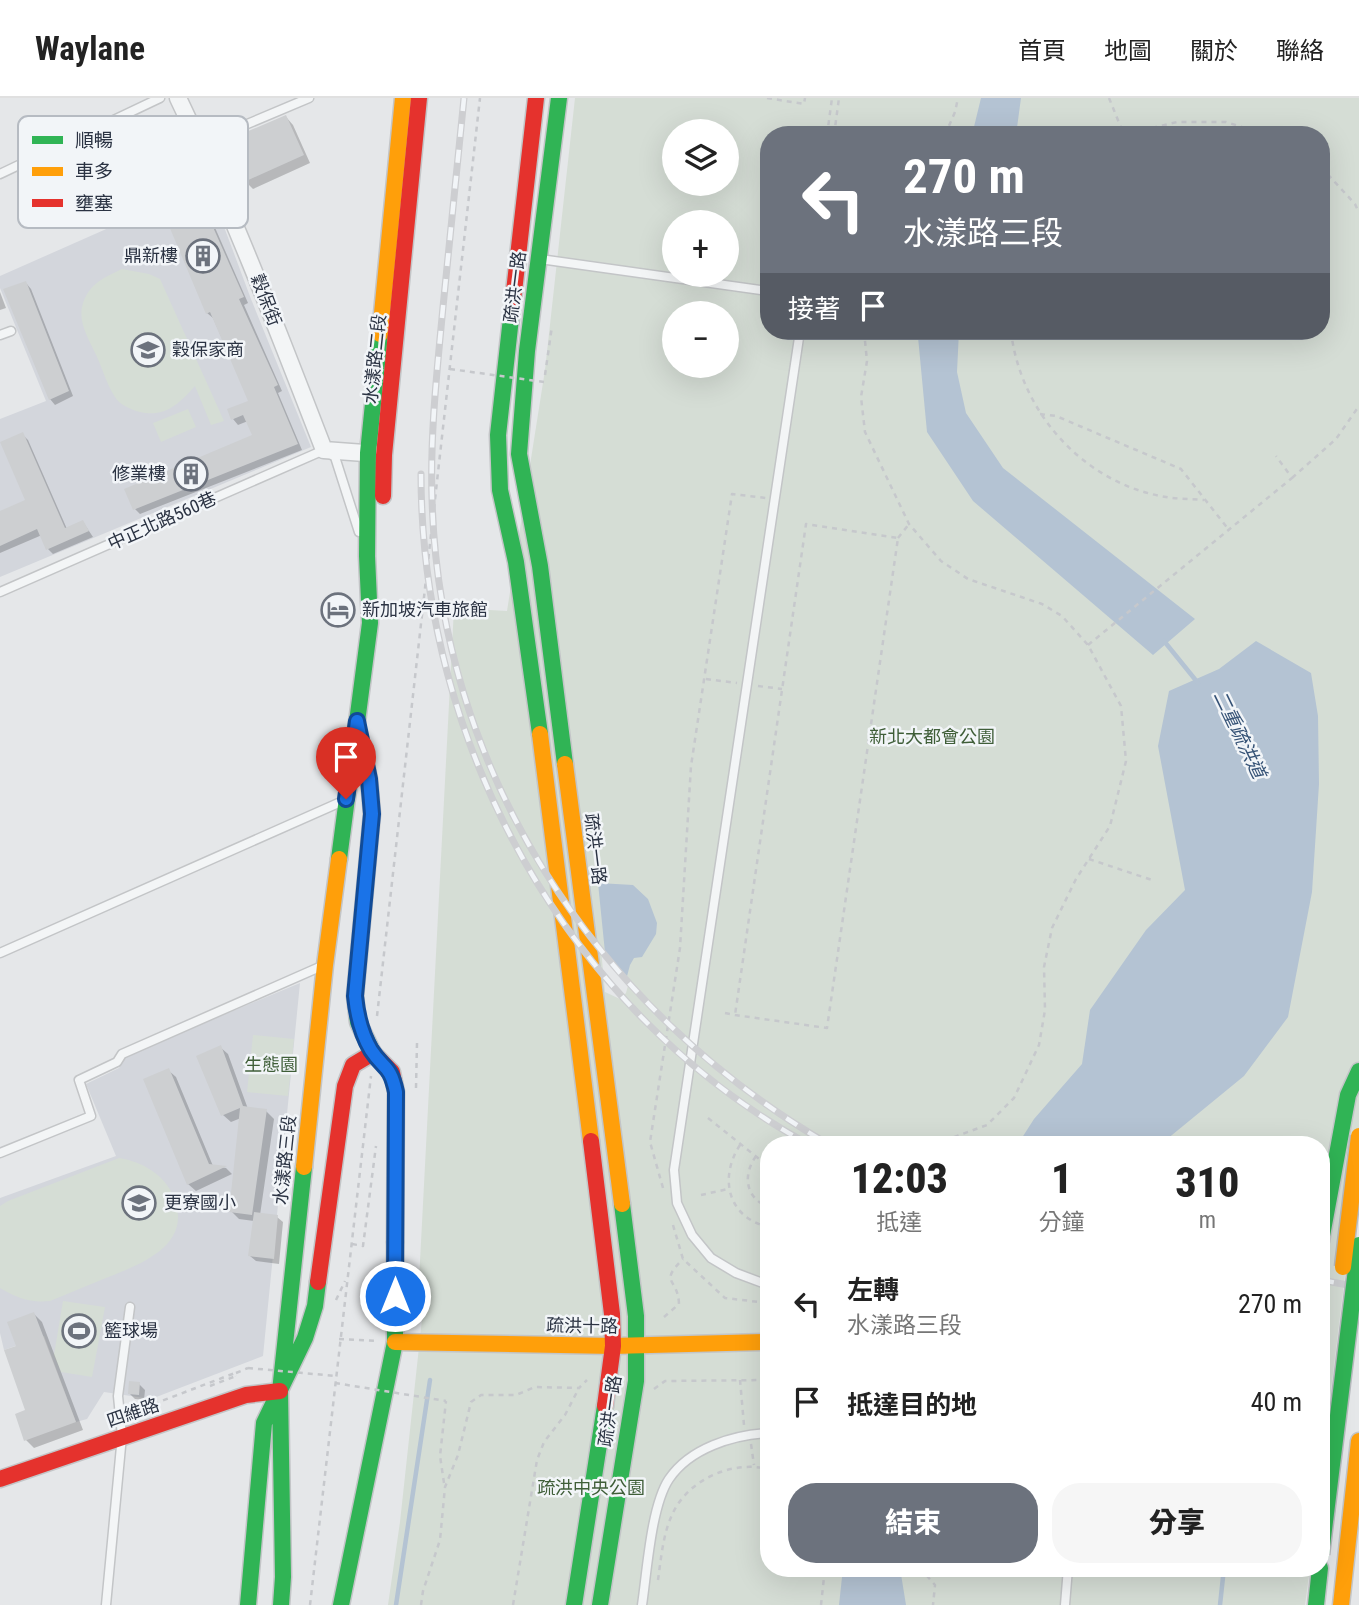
<!DOCTYPE html>
<html lang="zh-TW">
<head>
<meta charset="utf-8">
<style>
	body { margin:0; font-family:"Roboto Condensed","Noto Sans TC",sans-serif; background:#f6f6f6; color:#222; height:100vh; display:flex; flex-direction:column; font-size:26px; white-space:nowrap }
	* { box-sizing:border-box; margin:0 }
	p { font-size:23px; color:#767676 }
	.icon { flex:none; width:38px; height:38px; fill:none; stroke:currentColor; stroke-width:2; stroke-linecap:round; stroke-linejoin:round }
	.map { position:relative; flex:1; overflow:hidden }
	.side { position:absolute; left:760px; top:1038px; width:570px; height:441px; display:flex; flex-direction:column; background:#fff; border-radius:28px; box-shadow:0 7px 28px #0002 }
	.side>* { flex:none }
	.banner { position:absolute; left:760px; top:28px; width:570px; height:214px; border-radius:28px; box-shadow:0 7px 28px #0002; background:#6c727d; color:#fff; overflow:hidden }
	.tools { position:absolute; left:662px; top:21px; display:grid; gap:14px }
	.tools a { display:grid; place-items:center; width:77px; height:77px; border-radius:50%; background:#fff; box-shadow:0 7px 28px #0002; font-size:35px }
	.pin { position:absolute; display:grid; place-items:center; width:60px; height:60px; color:#fff; margin:-72px -30px; border-radius:50% 50% 50% 0; rotate:-45deg; box-shadow:0 0 7px #0007 }
	.pin .icon { rotate:45deg }
	.me { position:absolute; width:77px; margin:-38px; rotate:0deg; stroke-linejoin:round; filter:drop-shadow(0 0 5px #0008) }
	.turn { display:flex; align-items:center; gap:24px; height:147px; padding:0 28px; font-size:32px }
	.turn .icon { width:91px; height:91px; stroke-width:2.5 }
	.turn b { display:block; font-size:49px; line-height:60px }
	.then { display:flex; align-items:center; height:66px; padding:0 28px; background:#0003; gap:14px; font-size:26px }
	.eta { display:flex; justify-content:space-evenly; align-items:center; height:119px; text-align:center }
	.eta b { font-size:42px; font-weight:800; line-height:49px }
	.button { display:flex; gap:14px; margin-top:auto; padding:14px 28px }
	.button a { flex:1; height:80px; border-radius:28px; background:#6c727d; color:#fff; font-size:28px; font-weight:800; line-height:80px; text-align:center }
	.button a+a { background:#f6f6f6; color:#222 }
	ul { padding:0; list-style:none }
	li { display:flex; align-items:center; gap:21px; height:98px; padding:0 28px }
	li div { flex:1 }
	li b { display:block; font-size:26px }
	li em { font-style:normal }
	header { display:flex; align-items:center; gap:42px; box-sizing:border-box; height:98px; padding:0 35px; background:#fff; border-bottom:2px solid #e0e0e0 }
	header strong { font-size:33px }
	nav { display:flex; gap:38px; margin-inline-start:auto; font-size:24px }
	.map>svg:first-child { display:block }
	.built { fill:#d3d6dc }
	.green { fill:#d5ddd5; fill-rule:evenodd }
	.water { fill:#b4c3d3 }
	.pier { fill:#e5e7e9 }
	.shadow { fill:#0003 }
	.lines { fill:none; stroke-linecap:round; stroke-linejoin:round }
	.stream { stroke:#b4c3d3; stroke-width:4.5 }
	.building { fill:#cdcfd1 }
	.lane-casing { stroke:#c3c5c7; stroke-width:11 }
	.street-casing { stroke:#c3c5c7; stroke-width:19 }
	.fast-casing { stroke:#c3c5c7; stroke-width:19 }
	.slow-casing { stroke:#c3c5c7; stroke-width:19 }
	.jam-casing { stroke:#c3c5c7; stroke-width:19 }
	.path { stroke:#c6c8cc; stroke-width:2.5; stroke-dasharray:5 5; stroke-linecap:butt }
	.lane { stroke:#f3f5f6; stroke-width:8 }
	.street { stroke:#f3f5f6; stroke-width:16 }
	.fast { stroke:#30b455; stroke-width:16 }
	.slow { stroke:#ff9f0a; stroke-width:16 }
	.jam { stroke:#e5322d; stroke-width:16 }
	.rail-casing { stroke:#cdced1; stroke-width:7 }
	.rail { stroke:#f2f5f8; stroke-width:4.5; stroke-dasharray:13; stroke-linecap:butt }
	.fast-bridge-casing { stroke:#b7babe; stroke-width:19; stroke-linecap:butt }
	.slow-bridge-casing { stroke:#b7babe; stroke-width:19; stroke-linecap:butt }
	.path-bridge { stroke:#c6c8cc; stroke-width:2.5; stroke-dasharray:5 5; stroke-linecap:butt }
	.fast-bridge { stroke:#30b455; stroke-width:16 }
	.slow-bridge { stroke:#ff9f0a; stroke-width:16 }
	.route-casing { stroke:#114b97; stroke-width:18 }
	.route { stroke:#1a73e8; stroke-width:12 }
	.labels { text-anchor:middle; stroke-width:5; stroke-linejoin:round; paint-order:stroke }
	.poi-label { font-size:18px; fill:#2b3343; stroke:#f2f5f8; text-anchor:start }
	.street-label { font-size:18px; fill:#2b3343; stroke:#f2f5f8 }
	.park-label { font-size:18px; fill:#3f5e38; stroke:#f2f5f8 }
	.water-label { font-size:19px; font-style:italic; fill:#355276; stroke:#f2f5f8 }
	.key { fill:#f2f5f8; stroke:#b6bbc2; stroke-width:2 }
	.key-label { font-size:19px; fill:#2b3343 }
</style>
</head>
<body>
<header>
<strong>Waylane</strong>
<nav><a>首頁</a><a>地圖</a><a>關於</a><a>聯絡</a></nav>
</header>
<div class="map">
<svg width="1359" height="1507" viewBox="0 0 1359 1507">
	<rect width="100%" height="100%" fill="#e5e7e9"/>
	<path class="built" d="M208 86 251 201 311 349 0 479V321L46 303 0 190V178Z
		M300 885 263 1258 151 1301 104 1294 87 1321 76 1324 44 1238 4 1252 0 1235V1100L116 1058 86 986 119 970 125 958Z"/>
	<path class="green" d="M575 0H1359V1063L1321 1374V1046H768V1470H1310L1305 1507H388L400 1424 424 1203 418 1202 454 510 507 513 545 272ZM674 33H726V86H674ZM768 37H1321V233H768ZM674 124H726V177H674ZM674 215H726V268H674Z
		M122 171 149 176 160 181 224 323 211 327 195 288C178 307 164 321 136 313 128 310 119 306 115 299 107 287 103 272 97 259 89 241 77 224 83 205 90 185 105 179 122 171Z
		M188 311 196 329 161 344 153 325Z
		M253 937 294 941 288 998 247 994Z
		M119 1060C140 1063 162 1075 172 1095 196 1146 143 1165 106 1180 87 1188 69 1195 50 1203 30 1205 17 1200 0 1190V1108L8 1103Z
		M63 1203 105 1209 92 1279 61 1274 54 1257Z"/>
	<path class="water" d="M981 0H1021L1016 37H972Z
		M920 233H959L957 274 966 315 1003 370 1195 521 1153 557 973 403 927 334 918 239Z
		M1256 543 1311 575 1318 618 1319 686 1312 794 1288 919 1244 978 1161 1046H1018L1034 1021 1082 966 1090 912 1146 832 1185 792 1158 648 1169 593 1219 571Z
		M598 785 633 787 648 801 657 825 656 836 642 859 634 860 630 867 623 893 609 894Z
		M843 1470H900L906 1507H839Z"/>
	<path class="pier" d="M601 851 629 884 626 895 620 901 605 894Z"/>
	<path class="shadow" d="M286 19 293 27 310 65 253 91 245 83Z
		M200 104 206 109 248 205 244 207 282 293 278 295 302 352 140 416 135 411 254 338 248 323 238 327 233 321 250 304 213 220 207 215Z
		M26 185 31 191 73 298 55 307 50 301Z
		M0 194 6 210 0 212Z
		M22 336 28 342 67 431 83 424 93 439 53 456 48 451 42 437 0 455V415L27 403Z
		M220 949 228 956 248 1011 266 1013 274 1021 260 1117 277 1119 283 1124 279 1166 256 1163 250 1158 254 1123 239 1121 231 1113 241 1020 231 1024 223 1017Z
		M168 972 176 979 213 1068 226 1070 232 1076 196 1093 188 1086Z
		M34 1216 42 1224 83 1332 34 1350 26 1342 28 1313 18 1249Z
		M139 1286 145 1292 144 1302 135 1301 130 1296Z"/>
	<g class="lines">
		<path class="stream" d="M1164 543 1198 585
			M396 1507 430 1282
			M1220 1507 1224 1470"/>
	</g>
	<path class="building" d="M286 17 304 57 244 84 225 43Z
		M201 102 244 199 239 201 278 287 274 289 298 346 133 412 124 391 252 337 243 317 231 322 227 311 248 303 210 214 206 216 164 116Z
		M26 183 69 293 49 302 3 191Z
		M23 334 65 430 83 422 89 433 46 452 37 431 0 448V413L25 402 0 344Z
		M221 947 243 1008 267 1011 252 1117 229 1114 240 1010 221 1018 196 958Z
		M169 970 209 1066 227 1068 187 1087 143 981Z
		M254 1114 278 1117 274 1161 248 1158Z
		M34 1214 76 1324 24 1343 15 1316 25 1312 4 1252 16 1248 7 1224Z
		M129 1283 140 1284 139 1297 128 1296Z"/>
	<g class="lines">
		<defs>
			<path id="lane" d="M200 46 309 0
				M0 76 160 0
				M540 161 768 193
				M0 237 11 233
				M0 494 324 352 335 359 359 434
				M0 855 343 703
				M0 1055 91 1018 79 982 117 964 122 956 322 868
				M768 1187 736 1175 711 1160 692 1137 677 1105 674 1072 800 233
				M106 1507 122 1338 118 1298 130 1209
				M642 1507C647 1474 651 1408 669 1381 690 1350 733 1337 768 1335
				M1065 1507 1068 1470"/>
			<path id="street" d="M178 0C233 115 278 233 324 352L378 356"/>
			<path id="fast" d="M559 0 527 253 519 356 540 468 565 666
				M512 211 498 337 500 392 516 464 540 636
				M360 640 369 681 372 716 355 898 358 924 373 955
				M339 761 370 525 367 458 368 355 380 236
				M1321 1143 1348 997 1359 973
				M248 1507 264 1325 305 1240 315 1208 318 1184
				M281 1507 283 1479 280 1293 304 1069
				M341 1507 395 1244V1144
				M574 1507 605 1308
				M600 1507 636 1283V1218L622 1106
				M1316 1507 1320 1470"/>
			<path id="slow" d="M380 236 403 0
				M540 636 591 1043
				M565 666 622 1106
				M304 1069 325 867 339 761
				M395 1244 613 1248 768 1244
				M1341 1507 1359 1343"/>
			<path id="jam" d="M512 211 536 0
				M383 398 384 357 419 0
				M591 1043 612 1216 613 1248 605 1308
				M318 1184 345 988 353 967 373 955 392 974 396 994 395 1144
				M0 1381 246 1297 280 1293"/>
		</defs>
		<use href="#lane" class="lane-casing"/>
		<use href="#street" class="street-casing"/>
		<use href="#fast" class="fast-casing"/>
		<use href="#slow" class="slow-casing"/>
		<use href="#jam" class="jam-casing"/>
		<path class="path" d="M767 0 804 6 805 0
			M1109 0 1124 37
			M827 37 832 0
			M834 37 839 0
			M945 37 955 14 958 0
			M1123 37 1177 24H1226L1267 37
			M1321 69 1355 106 1359 115
			M864 233 867 263 861 299 865 334 909 426 941 463 968 481 1042 506 1062 518 1088 547 1121 608 1126 663 1110 728 1076 781 1052 830 1044 869 1045 912 1039 947 1014 1000 987 1027 935 1046
			M1011 233C1020 314 1084 386 1166 399 1178 401 1191 401 1204 402
			M1012 240 1022 233
			M545 277 552 228
			M1040 316 1056 318 1181 371 1229 432
			M1292 380 1336 341 1359 308
			M898 440 909 426
			M1088 547 1292 380 1276 358
			M706 581 737 585
			M758 588 782 591
			M1089 761 1152 782
			M725 915 735 917 827 930 898 440 806 426 735 917
			M377 918 480 0
			M416 990 417 945
			M708 1020 768 1068
			M740 1047C719 1079 727 1119 768 1129
			M756 1058C742 1078 746 1100 768 1109
			M663 1090 650 1044 680 850 691 668 732 396 766 400
			M701 1097 728 1091
			M673 1127 683 1161 725 1200 768 1205
			M352 1146 363 1148 376 1048
			M336 1202 345 1183
			M664 1219 679 1206C678 1179 658 1186 683 1161
			M339 1241 378 1243
			M236 1275 248 1270
			M740 1282 744 1327
			M210 1288 236 1278
			M654 1291 665 1283 768 1282
			M155 1308 159 1304 235 1275 236 1278
			M751 1346 754 1367
			M444 1385 440 1358 446 1303
			M920 1470 935 1487 933 1507
			M658 1482C661 1461 663 1436 672 1417 687 1382 732 1362 768 1371
			M310 1507 371 978
			M421 1507 423 1493 440 1442 445 1389 458 1357 471 1304 481 1297H516L535 1289 579 1290 587 1282
			M513 1507 537 1362 544 1344 565 1317 579 1290
			M821 1507 825 1470"/>
		<use href="#lane" class="lane"/>
		<use href="#street" class="street"/>
		<use href="#fast" class="fast"/>
		<use href="#slow" class="slow"/>
		<use href="#jam" class="jam"/>
		<defs>
			<path id="rail" d="M464 0C457 70 450 139 443 209 437 273 430 336 432 400 439 673 596 911 828 1046
				M421 376C421 647 568 915 808 1046
				M1321 1182 1359 1189"/>
		</defs>
		<use href="#rail" class="rail-casing"/>
		<use href="#rail" class="rail"/>
		<defs>
			<path id="fast-bridge" d="M1321 1456 1359 1147"/>
			<path id="slow-bridge" d="M1343 1169 1359 1038"/>
		</defs>
		<use href="#fast-bridge" class="fast-bridge-casing"/>
		<use href="#slow-bridge" class="slow-bridge-casing"/>
		<path class="path-bridge" d="M450 271 544 284
			M248 1270 336 1278
			M335 1285 446 1303"/>
		<use href="#fast-bridge" class="fast-bridge"/>
		<use href="#slow-bridge" class="slow-bridge"/>
	</g>
	<g class="lines">
		<defs>
			<path id="route" d="M346 701 357 623 369 681 372 716 355 898C357 918 361 935 371 952 384 972 390 966 396 994L395 1198"/>
		</defs>
		<use href="#route" class="route-casing"/>
		<use href="#route" class="route"/>
	</g>
	<defs>
		<symbol id="building-ring" viewBox="-11 -11 22 22"><circle r="9.5" fill="#f2f5f8" stroke="#6c727d" stroke-width="1.5"/><path d="M-4-6H4V6H1V3H-1V6H-4ZM-2.5-4.3h1.7v1.8h-1.7ZM.8-4.3h1.7v1.8H.8ZM-2.5-1h1.7V.8h-1.7ZM.8-1h1.7V.8H.8Z" fill="#6c727d"/></symbol>
		<symbol id="school-ring" viewBox="-11 -11 22 22"><circle r="9.5" fill="#f2f5f8" stroke="#6c727d" stroke-width="1.5"/><path d="M0-5L7-2L0 1L-7-2ZM-4 1L0 2.5L4 1V4Q0 6-4 4Z" fill="#6c727d"/></symbol>
		<symbol id="hotel-ring" viewBox="-11 -11 22 22"><circle r="9.5" fill="#f2f5f8" stroke="#6c727d" stroke-width="1.5"/><path d="M-6-4.5h1.5V1H6V5H4.5V3h-9V5H-6ZM-4 0a1.8 1.8 0 1 1 3.6 0ZM.5 0V-2.5h3Q6-2.5 6 0Z" fill="#6c727d"/></symbol>
		<symbol id="stadium-ring" viewBox="-11 -11 22 22"><circle r="9.5" fill="#f2f5f8" stroke="#6c727d" stroke-width="1.5"/><path d="M0-5a6.5 5 0 1 0 0 10a6.5 5 0 1 0 0-10ZM-3.5-1.8h7v3.6h-7Z" fill="#6c727d"/></symbol>
	</defs>
	<g fill-rule="evenodd">
		<use href="#building-ring" x="184" y="139" width="38" height="38"/>
		<use href="#school-ring" x="129" y="233" width="38" height="38"/>
		<use href="#building-ring" x="172" y="357" width="38" height="38"/>
		<use href="#hotel-ring" x="319" y="493" width="38" height="38"/>
		<use href="#school-ring" x="120" y="1086" width="38" height="38"/>
		<use href="#stadium-ring" x="60" y="1214" width="38" height="38"/>
	</g>
	<g class="labels">
		<g class="poi-label">
			<text x="178" y="164" text-anchor="end">鼎新樓</text>
			<text x="172" y="258">穀保家商</text>
			<text x="166" y="382" text-anchor="end">修業樓</text>
			<text x="362" y="518">新加坡汽車旅館</text>
			<text x="164" y="1111">更寮國小</text>
			<text x="104" y="1239">籃球場</text>
		</g>
		<g class="street-label">
			<text transform="translate(515 189) rotate(-83)" y="6">疏洪一路</text>
			<text transform="translate(266 202) rotate(69)" y="6">穀保街</text>
			<text transform="translate(375 261) rotate(-84)" y="6">水漾路二段</text>
			<text transform="translate(162 423) rotate(-24)" y="6">中正北路560巷</text>
			<text transform="translate(595 751) rotate(83)" y="6">疏洪一路</text>
			<text transform="translate(285 1062) rotate(-84)" y="6">水漾路三段</text>
			<text transform="translate(582 1228) rotate(1)" y="6">疏洪十路</text>
			<text transform="translate(610 1313) rotate(-82)" y="6">疏洪一路</text>
			<text transform="translate(133 1315) rotate(-19)" y="6">四維路</text>
		</g>
		<g class="park-label">
			<text x="932" y="645">新北大都會公園</text>
			<text x="271" y="973">生態園</text>
			<text x="591" y="1396">疏洪中央公園</text>
		</g>
		<g class="water-label">
			<text transform="translate(1240 636) rotate(64)" y="7">二重疏洪道</text>
		</g>
	</g>
	<rect x="18" y="18" width="230" height="112" rx="10" class="key"/>
	<rect x="32" y="38" width="31" height="8" fill="#30b455"/>
	<rect x="32" y="69" width="31" height="9" fill="#ff9f0a"/>
	<rect x="32" y="101" width="31" height="8" fill="#e5322d"/>
	<g class="key-label">
		<text x="75" y="49">順暢</text>
		<text x="75" y="80">車多</text>
		<text x="75" y="112">壅塞</text>
	</g>
</svg>
<div class="tools">
<a><svg class="icon" aria-label="layers" viewBox="0 0 24 24"><path d="M12 4l9 5-9 5-9-5zM3 14l9 5 9-5"/></svg></a>
<a>+</a>
<a>−</a>
</div>
<div class="pin" style="left:346px;top:701px;background:#d93025"><svg class="icon" aria-label="arrive" viewBox="0 0 24 24"><path d="M6 21V4h12l-3 4 3 4H6"/></svg></div>
<svg class="me" style="left:395px;top:1198px" viewBox="-20 -20 40 40"><circle r="17" fill="#1a73e8" stroke="#fff" stroke-width="3"/><path d="M0-11L8 9 0 5-8 9z" fill="#fff"/></svg>
<div class="banner">
<div class="turn"><svg class="icon" aria-label="left" viewBox="0 0 24 24"><path d="M17 20v-9H6M10 6l-5 5 5 5"/></svg><div><b>270 m</b>水漾路三段</div></div>
<div class="then">接著<svg class="icon" aria-label="arrive" viewBox="0 0 24 24"><path d="M6 21V4h12l-3 4 3 4H6"/></svg></div>
</div>
<section class="side">
<div class="eta">
<div><b>12:03</b><p>抵達</p></div>
<div><b>1</b><p>分鐘</p></div>
<div><b>310</b><p>m</p></div>
</div>
<ul>
<li><svg class="icon" aria-label="left" viewBox="0 0 24 24"><path d="M17 20v-9H6M10 6l-5 5 5 5"/></svg><div><b>左轉</b><p>水漾路三段</p></div><em>270 m</em></li>
<li><svg class="icon" aria-label="arrive" viewBox="0 0 24 24"><path d="M6 21V4h12l-3 4 3 4H6"/></svg><div><b>抵達目的地</b></div><em>40 m</em></li>
</ul>
<div class="button"><a>結束</a><a>分享</a></div>
</section>
</div>
</body>
</html>
